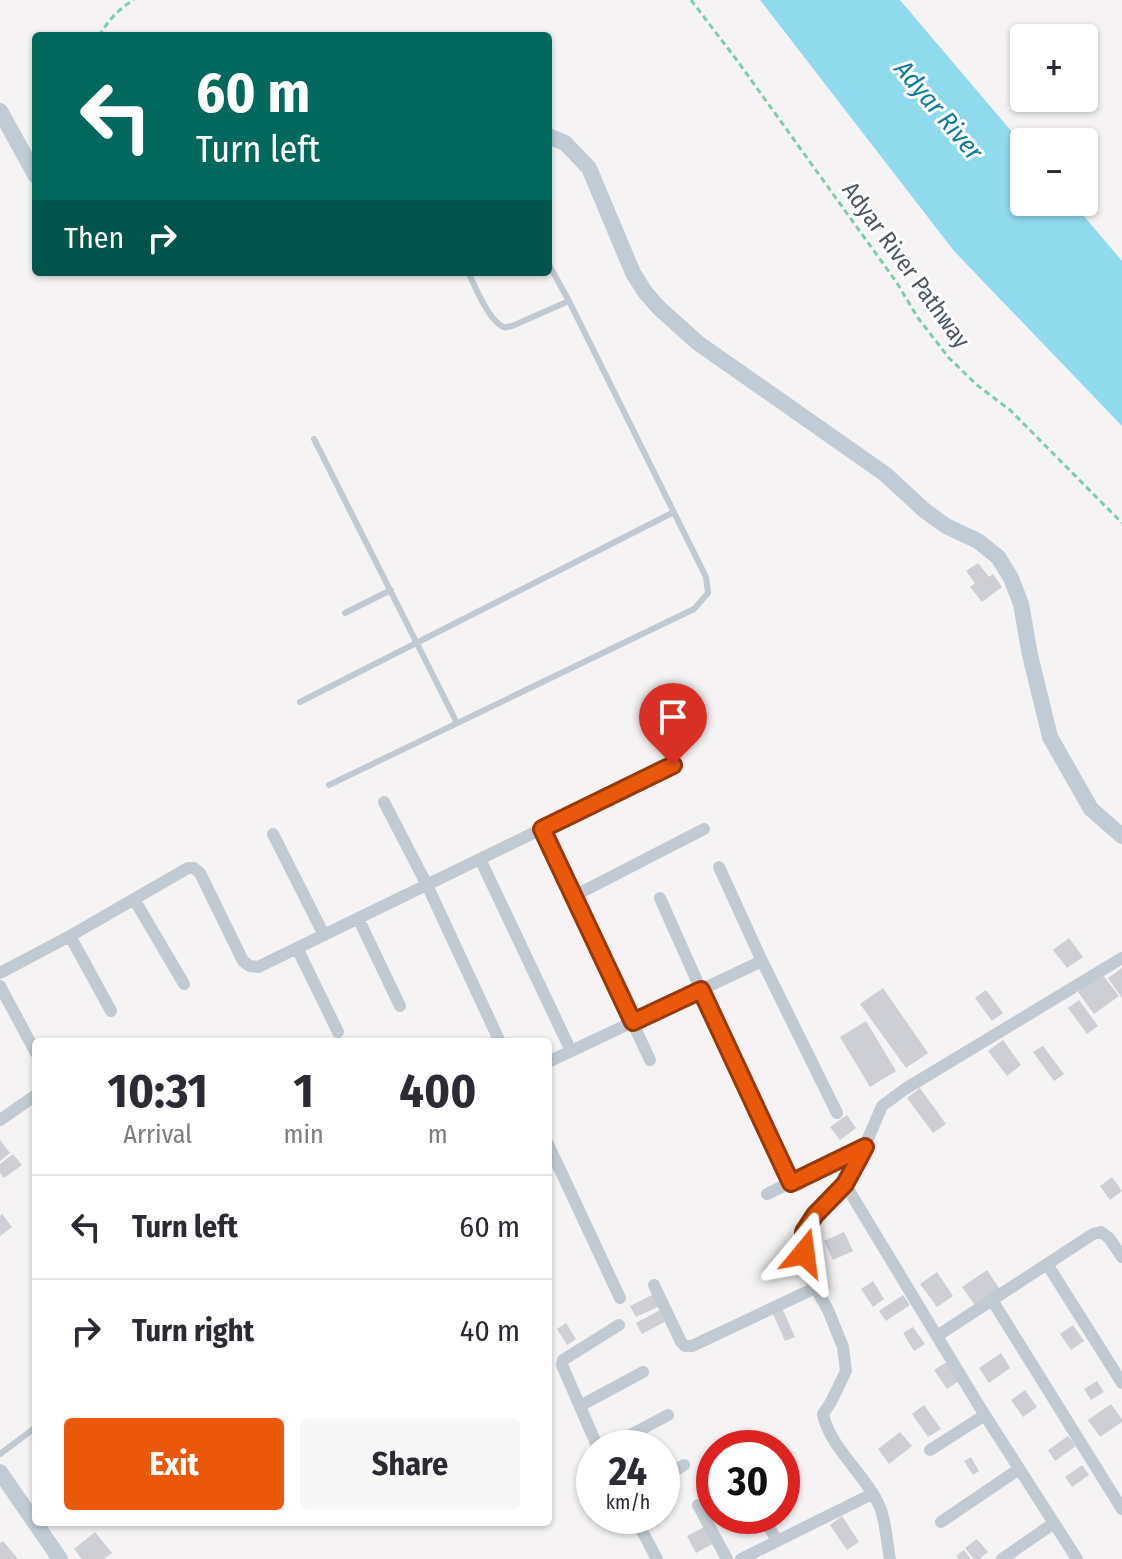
<!DOCTYPE html>
<html lang="en">
<head>
<meta charset="utf-8">
<style>
	body { margin:0; font-family:"Fira Sans Condensed",sans-serif; background:#f7f7f7; color:#2b2b33; height:100vh; display:flex; flex-direction:column; font-size:30px; white-space:nowrap }
	* { box-sizing:border-box; margin:0 }
	p { font-size:26px; color:#7c7c81 }
	.icon { flex:none; width:44px; height:44px; fill:none; stroke:currentColor; stroke-width:2; stroke-linecap:round; stroke-linejoin:round }
	.map { position:relative; flex:1; overflow:hidden }
	.drawer { position:absolute; left:32px; top:1038px; width:520px; height:488px; display:flex; flex-direction:column; background:#fff; border-radius:8px; box-shadow:0 2px 6px #0004 }
	.drawer>* { flex:none }
	.banner { position:absolute; left:32px; top:32px; width:520px; height:244px; border-radius:8px; box-shadow:0 2px 6px #0004; background:#00695c; color:#fff; overflow:hidden }
	.tools { position:absolute; left:1010px; top:24px; display:grid; gap:16px }
	.tools a { display:grid; place-items:center; width:88px; height:88px; border-radius:8px; background:#fff; box-shadow:0 2px 6px #0004; font-size:40px }
	.speed { position:absolute; left:576px; top:1430px; display:flex; gap:16px; font-size:40px; font-weight:700; text-align:center }
	.speed>* { display:grid; place-content:center; width:104px; height:104px; border-radius:50%; background:#fff; box-shadow:0 2px 6px #0004; line-height:1 }
	.speed small { font-size:20px; font-weight:400 }
	.speed .limit { border:12px solid #d22; background:#fff; color:#111 }
	.pin { position:absolute; display:grid; place-items:center; width:68px; height:68px; color:#fff; margin:-82px -34px; border-radius:50% 50% 50% 0; rotate:-45deg; box-shadow:0 0 8px #0007 }
	.pin .icon { rotate:45deg }
	.me { position:absolute; width:88px; margin:-44px; rotate:16deg; stroke-linejoin:round; filter:drop-shadow(0 0 6px #0008) }
	.turn { display:flex; align-items:center; gap:28px; height:168px; padding:0 32px; font-size:36px }
	.turn .icon { width:104px; height:104px; stroke-width:2.5 }
	.turn b { display:block; font-size:56px; line-height:68px }
	.then { display:flex; align-items:center; height:76px; padding:0 32px; background:#0003; gap:16px; font-size:30px }
	.eta { display:flex; justify-content:space-evenly; align-items:center; height:136px; text-align:center }
	.eta b { font-size:48px; font-weight:700; line-height:56px }
	.cta { display:flex; gap:16px; margin-top:auto; padding:16px 32px }
	.cta a { flex:1; height:92px; border-radius:8px; background:#ea580c; color:#fff; font-size:32px; font-weight:700; line-height:92px; text-align:center }
	.cta a+a { background:#f7f7f7; color:#2b2b33 }
	ul { padding:0; list-style:none }
	li { display:flex; align-items:center; gap:24px; height:104px; padding:0 32px; border-top:2px solid #e1e1e2 }
	li div { flex:1 }
	li b { display:block; font-size:30px }
	li em { font-style:normal }
	.map>svg:first-child { display:block }
	.water { fill:#90daee }
	.building { fill:#cdcfd5 }
	.lines { fill:none; stroke-linecap:round; stroke-linejoin:round }
	.path { stroke:#7ad0a6; stroke-width:3; stroke-dasharray:6 4; stroke-linecap:butt }
	.lane { stroke:#c1cad2; stroke-width:6 }
	.street { stroke:#c1cad2; stroke-width:12 }
	.secondary { stroke:#c1cbd6; stroke-width:16 }
	.route-casing { stroke:#983908; stroke-width:20 }
	.route { stroke:#ea580c; stroke-width:14 }
	.labels { text-anchor:middle; stroke-width:6; stroke-linejoin:round; paint-order:stroke }
	.street-label { font-size:24px; fill:#4a5661; stroke:#fff }
	.water-label { font-size:26px; font-style:italic; fill:#0c7c9b; stroke:#fff }
</style>
</head>
<body>
<div class="map">
<svg width="1122" height="1559" viewBox="0 0 1122 1559">
	<rect width="100%" height="100%" fill="#f5f3f3"/>
	<path class="water" d="M760 0H900L1024 146V202H1072L1122 261V426L954 251Z"/>
	<path class="building" d="M978 563 989 577 993 574 1002 587 982 602 970 587 975 583 966 571Z
		M1069 938 1083 957 1067 968 1053 950Z
		M1122 968V998L1108 978Z
		M1102 974 1119 996 1094 1014 1078 992Z
		M883 988 928 1053 906 1068 860 1004Z
		M986 990 1003 1013 992 1021 975 998Z
		M1079 1000 1098 1026 1087 1034 1068 1008Z
		M866 1021 896 1071 870 1087 840 1037Z
		M1003 1040 1021 1065 1007 1076 988 1051Z
		M1043 1046 1064 1074 1054 1081 1033 1052Z
		M920 1088 946 1124 933 1133 907 1098Z
		M847 1115 856 1128 840 1140 830 1127Z
		M0 1140 10 1153 0 1161Z
		M13 1154 22 1165 4 1178 0 1173V1164Z
		M1112 1177 1122 1191 1110 1200 1100 1186Z
		M2 1214 12 1227 0 1236V1216Z
		M844 1232 853 1251 833 1260 824 1241Z
		M987 1270 1001 1291 977 1308 962 1287Z
		M937 1272 953 1296 937 1307 920 1284Z
		M873 1281 884 1299 873 1307 861 1289Z
		M654 1294 660 1306 636 1317 630 1306Z
		M903 1295 910 1305 886 1321 879 1311Z
		M782 1308 795 1337 785 1341 772 1312Z
		M662 1309 668 1320 642 1334 636 1323Z
		M566 1323 576 1339 567 1345 557 1329Z
		M1073 1325 1084 1341 1071 1350 1060 1334Z
		M913 1327 925 1344 914 1351 903 1333Z
		M1001 1353 1010 1368 989 1383 979 1368Z
		M950 1360 962 1379 947 1389 934 1370Z
		M1097 1381 1104 1392 1091 1400 1084 1389Z
		M1025 1390 1037 1407 1023 1417 1011 1400Z
		M1111 1404 1122 1419V1422L1100 1437 1088 1420Z
		M924 1405 941 1429 928 1437 912 1414Z
		M900 1432 912 1446 889 1464 878 1449Z
		M1068 1436 1076 1446 1055 1461 1048 1450Z
		M971 1457 979 1471 973 1475 964 1461Z
		M1082 1465 1089 1475 1072 1487 1065 1477Z
		M842 1516 859 1542 847 1550 830 1525Z
		M708 1525 716 1542 696 1553 687 1536Z
		M95 1532 112 1553 104 1559H82L74 1549Z
		M977 1539 988 1552 979 1559H974L965 1548Z
		M3 1541 18 1559H0V1543Z
		M964 1550 971 1559H959L956 1556Z"/>
	<g class="lines">
		<path class="path" d="M691 0 736 59 897 283 918 318 949 358 977 385 1010 410 1122 523
			M99 36C108 21 118 9 134 0"/>
		<path class="lane" d="M468 272C475 286 487 316 499 324 505 329 505 327 512 326L569 301
			M314 439 457 723
			M345 613 391 590
			M300 702 674 512
			M329 785 694 609 708 593 706 577 569 301 548 263
			M0 1454 36 1427"/>
		<path class="street" d="M384 802 427 885 500 1042
			M542 829 650 1060
			M273 834 324 935
			M480 859 571 1051
			M719 867 762 961 837 1113
			M574 896 704 829
			M660 898 701 990 791 1183
			M134 899 184 984
			M358 918 400 1006
			M70 936 111 1011
			M297 948 338 1032
			M0 973 70 936 188 868H194L200 873 243 961 250 966 258 967 673 765
			M0 986 36 1053
			M548 1062 762 961
			M0 1120 36 1095
			M548 1144 620 1298
			M845 1184 981 1409 1077 1559
			M767 1194 865 1147
			M1047 1264 1122 1383
			M654 1285 681 1342 685 1346H692L815 1288
			M992 1300 1122 1509
			M937 1336 1093 1234 1101 1232 1109 1238 1122 1257
			M580 1406 643 1372
			M598 1448 562 1365 563 1360 619 1325
			M606 1448 668 1415
			M930 1450 985 1415
			M662 1478 684 1465
			M698 1505 727 1559
			M634 1516 657 1559
			M763 1516 777 1541
			M941 1522 1019 1469
			M741 1559 872 1494
			M890 1559C887 1543 886 1525 881 1510 868 1476 830 1449 823 1414L831 1402 846 1371 843 1347 828 1310 811 1280 804 1253V1232L815 1215 845 1184 857 1164 882 1106 905 1089 1122 958
			M1002 1559 1054 1523"/>
		<path class="secondary" d="M0 111 36 176
			M548 136 565 143 589 168 633 273 645 292 659 308 698 343 885 474 924 510 946 526 978 541 998 557 1011 578 1021 604 1030 655 1050 737 1091 809 1122 836
			M0 1472 60 1559"/>
	</g>
	<g class="lines">
		<defs>
			<path id="route" d="M673 765 542 829 633 1022 701 990 791 1183 865 1147 845 1184 815 1215 804 1232V1253"/>
		</defs>
		<use href="#route" class="route-casing"/>
		<use href="#route" class="route"/>
	</g>
	<g class="labels">
		<g class="street-label">
			<text transform="translate(906 265) rotate(54)" y="8">Adyar River Pathway</text>
		</g>
		<g class="water-label">
			<text transform="translate(939 110) rotate(50)" y="9">Adyar River</text>
		</g>
	</g>
</svg>
<div class="tools">
<a>+</a>
<a>−</a>
</div>
<div class="speed"><div>24<small>km/h</small></div><div class="limit">30</div></div>
<div class="pin" style="left:673px;top:765px;background:#d93025"><svg class="icon" aria-label="arrive" viewBox="0 0 24 24"><path d="M6 21V4h12l-3 4 3 4H6"/></svg></div>
<svg class="me" style="left:804px;top:1253px" viewBox="-20 -20 40 40"><path d="M0-17L14 15 0 8-14 15z" fill="#ea580c" stroke="#fff" stroke-width="4"/></svg>
<div class="banner">
<div class="turn"><svg class="icon" aria-label="left" viewBox="0 0 24 24"><path d="M17 20v-9H6M10 6l-5 5 5 5"/></svg><div><b>60 m</b>Turn left</div></div>
<div class="then">Then<svg class="icon" aria-label="right" viewBox="0 0 24 24"><path d="M7 20v-9h11M14 6l5 5-5 5"/></svg></div>
</div>
<section class="drawer">
<div class="eta">
<div><b>10:31</b><p>Arrival</p></div>
<div><b>1</b><p>min</p></div>
<div><b>400</b><p>m</p></div>
</div>
<ul>
<li><svg class="icon" aria-label="left" viewBox="0 0 24 24"><path d="M17 20v-9H6M10 6l-5 5 5 5"/></svg><div><b>Turn left</b></div><em>60 m</em></li>
<li><svg class="icon" aria-label="right" viewBox="0 0 24 24"><path d="M7 20v-9h11M14 6l5 5-5 5"/></svg><div><b>Turn right</b></div><em>40 m</em></li>
</ul>
<div class="cta"><a>Exit</a><a>Share</a></div>
</section>
</div>
</body>
</html>
